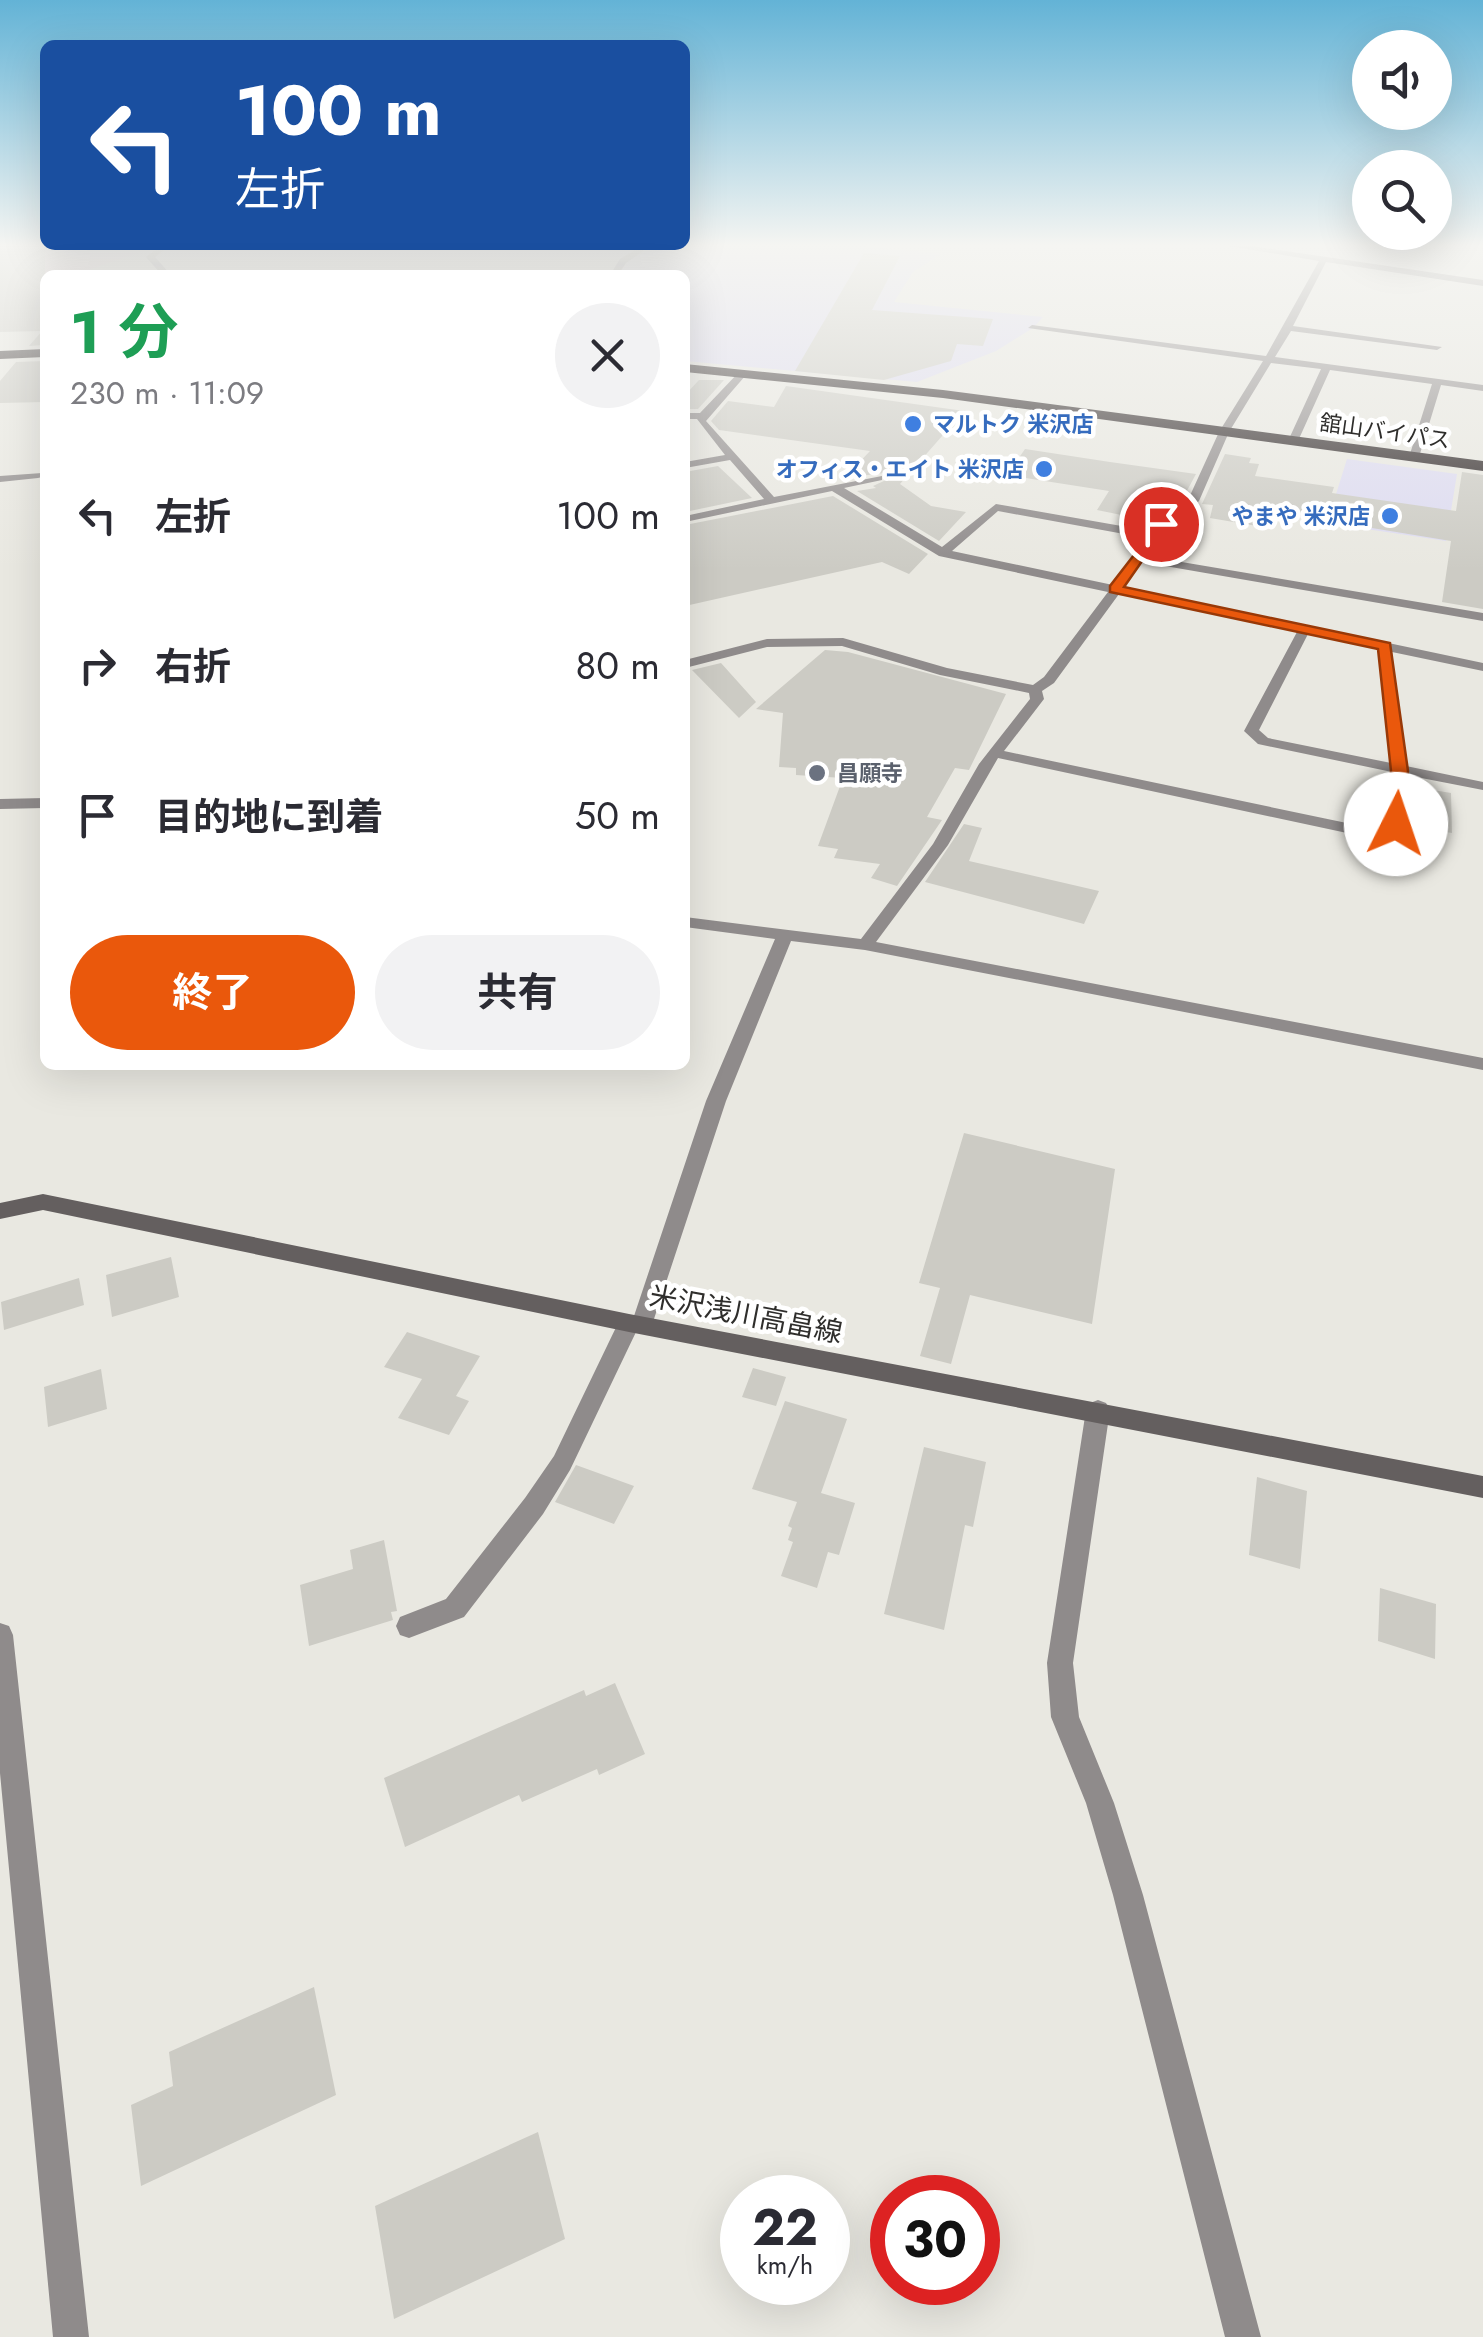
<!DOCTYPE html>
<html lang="ja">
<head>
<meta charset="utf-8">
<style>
	body { margin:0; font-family:Jost,"Noto Sans JP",sans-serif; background:#f2f2f3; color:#2b2b33; height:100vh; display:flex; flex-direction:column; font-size:38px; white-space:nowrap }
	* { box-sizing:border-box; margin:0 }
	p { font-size:32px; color:#7c7c81 }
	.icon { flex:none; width:55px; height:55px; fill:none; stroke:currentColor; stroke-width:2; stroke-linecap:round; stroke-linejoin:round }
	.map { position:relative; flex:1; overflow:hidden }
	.sheet { position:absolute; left:40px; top:270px; width:650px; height:800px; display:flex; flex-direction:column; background:#fff; border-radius:15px; box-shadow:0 10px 40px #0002 }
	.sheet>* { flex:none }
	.banner { position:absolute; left:40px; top:40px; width:650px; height:210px; border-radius:15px; box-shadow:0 10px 40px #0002; background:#1a4fa0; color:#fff; overflow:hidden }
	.buttons { position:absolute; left:1352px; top:30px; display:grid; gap:20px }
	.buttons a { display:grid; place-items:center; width:100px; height:100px; border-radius:50%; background:#fff; box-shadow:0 10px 40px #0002; font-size:50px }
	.speed { position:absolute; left:720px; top:2175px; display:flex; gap:20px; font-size:50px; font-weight:700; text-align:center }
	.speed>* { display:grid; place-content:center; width:130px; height:130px; border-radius:50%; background:#fff; box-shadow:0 10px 40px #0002; line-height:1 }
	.speed small { font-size:25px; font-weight:400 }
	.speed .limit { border:15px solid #d22; background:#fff; color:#111 }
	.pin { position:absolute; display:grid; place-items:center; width:85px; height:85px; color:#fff; margin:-42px; border:5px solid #fff; border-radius:50%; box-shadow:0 2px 10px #0007 }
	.me { position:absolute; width:110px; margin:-55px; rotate:4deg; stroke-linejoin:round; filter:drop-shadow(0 0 8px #0008) }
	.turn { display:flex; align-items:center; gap:35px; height:210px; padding:0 30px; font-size:45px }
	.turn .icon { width:130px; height:130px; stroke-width:2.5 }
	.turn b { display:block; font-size:70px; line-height:85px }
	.round { display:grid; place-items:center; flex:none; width:105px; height:105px; border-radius:52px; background:#f2f2f3 }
	.summary { display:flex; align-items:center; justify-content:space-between; height:170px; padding:0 30px }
	h1 { font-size:60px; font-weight:700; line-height:75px; color:#1e9e55 }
	.action { display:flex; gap:20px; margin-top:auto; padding:20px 30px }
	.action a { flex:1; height:115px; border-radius:60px; background:#ea580c; color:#fff; font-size:40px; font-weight:700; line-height:115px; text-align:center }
	.action a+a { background:#f2f2f3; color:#2b2b33 }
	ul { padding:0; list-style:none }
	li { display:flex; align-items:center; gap:30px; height:150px; padding:0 30px }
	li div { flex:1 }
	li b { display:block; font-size:38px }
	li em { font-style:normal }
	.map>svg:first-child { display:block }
	.commercial { fill:#dddbf1 }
	.industrial { fill:#efd6e0 }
	.building { fill:#cccbc4 }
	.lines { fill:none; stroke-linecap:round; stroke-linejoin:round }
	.street { fill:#8f8b8b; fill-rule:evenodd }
	.secondary { fill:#645f5f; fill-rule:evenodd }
	.highway { fill:#2f2828; fill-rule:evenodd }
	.route { fill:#ea580c; stroke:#983908; stroke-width:2.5 }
	.shop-dot { fill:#3f7fe0; stroke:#fff; stroke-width:4 }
	.worship-dot { fill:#6b7280; stroke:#fff; stroke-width:4 }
	.labels { text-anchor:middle; stroke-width:9; stroke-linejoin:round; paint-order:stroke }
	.far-shop-label { font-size:22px; font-weight:bold; fill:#366cbe; stroke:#fff; text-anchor:end }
	.far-street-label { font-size:22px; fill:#2f2e2c; stroke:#fff }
	.far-worship-label { font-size:22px; font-weight:bold; fill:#5b616d; stroke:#fff; text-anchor:start }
	.street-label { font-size:28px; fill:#2f2e2c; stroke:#fff }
</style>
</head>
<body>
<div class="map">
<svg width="1483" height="2337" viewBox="0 0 1483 2337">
	<rect width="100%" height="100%" fill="#e9e8e1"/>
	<path class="commercial" d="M685 243H835L941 254 913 272 894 302 1043 317 1033 328 996 351 917 382 685 361V275H618L628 262 656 245Z
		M1347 459 1457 474 1446 541 1327 523Z"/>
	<path class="industrial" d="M0 243 137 245 155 247 74 275H45Z"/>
	<path class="building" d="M0 243 45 244V345L29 346 42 331 0 332Z
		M864 253 900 256 872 310 993 319 983 346 957 344 951 361 884 380 795 371Z
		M45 361V402L0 403V381L16 362Z
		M699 380H724L698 409H685V395Z
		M786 386 964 411 900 484 931 506 966 512 939 541 857 491 876 488 873 486 886 480 884 473 860 476 852 470 870 451 719 430 711 421 728 401 774 407Z
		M1025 449 1110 462 1196 474 1182 500 1153 496 1141 519 1097 510 1109 491 1007 475Z
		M1225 454 1251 458 1249 463 1259 464 1255 476 1334 487 1332 493 1456 511 1462 472 1483 475V609L1442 602 1451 541 1263 510 1257 526 1210 518 1213 505 1202 504Z
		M718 466 752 498 685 512V472Z
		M833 496 928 554 909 574 882 562 685 606V525Z
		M825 650 848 652 1006 694 969 770 955 768 927 817 942 820 897 886 871 878 880 864 834 858 838 849 818 846 843 778 796 775V768L779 767 783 713 756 709Z
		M721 663 756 702 739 718 692 670Z
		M1415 787 1451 793 1452 833 1415 827Z
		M964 824 982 828 969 861 1099 891 1084 924 925 882Z
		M964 1133 1115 1169 1092 1324 970 1295 951 1364 920 1356 940 1288 919 1283Z
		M171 1257 179 1297 112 1317 106 1275Z
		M79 1278 84 1305 4 1330 1 1302Z
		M407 1332 480 1356 456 1396 469 1401 449 1435 398 1418 422 1379 384 1367Z
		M753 1368 786 1377 776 1406 742 1397Z
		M101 1369 107 1409 48 1427 44 1387Z
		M785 1401 847 1419 821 1493 855 1503 839 1555 828 1552 817 1588 781 1576 793 1542 788 1540 792 1528 788 1526 797 1502 752 1489Z
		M924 1447 986 1462 973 1527 965 1525 944 1630 884 1614Z
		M576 1465 634 1486 614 1524 555 1502Z
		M1257 1477 1307 1491 1300 1569 1249 1555Z
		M384 1540 397 1611 391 1612 393 1620 309 1646 300 1585 353 1569 350 1550Z
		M1380 1588 1436 1604 1435 1659 1378 1641Z
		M615 1683 645 1754 599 1775 597 1769 522 1802 519 1795 405 1847 384 1778 584 1690 586 1696Z
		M314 1987 336 2095 141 2186 131 2105 173 2086 169 2052Z
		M538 2132 565 2239 394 2319 375 2206Z"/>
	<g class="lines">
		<path class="street" d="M1211 243H1231L1483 280V286L1326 262 1293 326 1442 347 1437 350 1291 331 1275 357 1483 385V391L1441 385 1419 457 1414 460 1409 457 1432 384 1330 370 1298 441 1293 444 1288 441 1321 369 1271 363 1229 432 1199 501 1182 517 1165 525 1146 556 1483 613V621L1142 562 1124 587 1483 663V671L1392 652 1406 766 1483 782V790L1406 775 1401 827 1382 837 1361 836 998 758 948 845 876 942 1483 1058V1070L865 950 791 941 726 1101 650 1331 636 1332 570 1470 543 1514 464 1617 409 1638 400 1635 396 1626 400 1617 446 1599 525 1498 554 1456 621 1317 634 1316 706 1101 775 939 685 927V917L861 939 933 844 979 764 1030 699 1029 693 940 675 842 646 767 647 685 668V660L767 639 843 638 947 668 1033 685 1044 677 1108 592 939 556 832 491 685 522V516L764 499 730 460 685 468V462L725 455 697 419H685V413H700L740 371H746V375L706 421 774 497 882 476V480L844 488 942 547 996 504 1150 531 1157 521 1174 513 1188 500 1219 432 1263 361 1028 328 1032 325 1266 356 1319 261ZM998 511 1146 538 1113 585 952 551ZM1119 594 1297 632 1244 731 1258 744 1392 772 1388 822 1379 827 1361 826 1004 751 1044 699 1042 691 1054 683ZM1308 634 1379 649 1391 763 1268 738 1259 730Z
			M162 245H171L155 257 171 275H162L146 257Z
			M643 245H652L626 263 618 275H610L620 259Z
			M42 473V477L38 478 0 482V476Z
			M45 798V808L0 809V799Z
			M1098 1400 1106 1403 1110 1410 1073 1663 1079 1717 1114 1803 1143 1895 1261 2337H1225L1113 1895 1086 1803 1051 1717 1047 1663 1086 1410 1090 1403Z
			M0 1623 9 1626 13 1635 89 2337H53L0 1773Z"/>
		<path class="secondary" d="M43 1194 629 1314 1483 1476V1498L629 1332 43 1210 0 1219V1203Z"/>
		<path class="highway" d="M45 349V357L0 359V351Z
			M685 364 943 390 1483 461V471L943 398 685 372Z"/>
	</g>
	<linearGradient id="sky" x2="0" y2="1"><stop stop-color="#63b3d6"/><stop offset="0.43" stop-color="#f5f5f2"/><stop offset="1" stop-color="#f5f5f2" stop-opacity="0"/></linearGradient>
	<rect width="1483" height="570" fill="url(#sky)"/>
	<path class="route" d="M1161 520 1168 524 1124 587 1390 643 1408 771 1402 828H1390L1387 824 1391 771 1378 649 1110 592V586Z"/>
	<g class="shop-dot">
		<circle cx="913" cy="424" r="10"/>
		<circle cx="1044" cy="469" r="10"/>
		<circle cx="1390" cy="516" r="10"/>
	</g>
	<circle class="worship-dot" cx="817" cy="773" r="10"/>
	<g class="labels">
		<g class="far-shop-label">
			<text x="933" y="432" text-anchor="start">マルトク 米沢店</text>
			<text x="1024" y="477">オフィス・エイト 米沢店</text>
			<text x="1370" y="524">やまや 米沢店</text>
		</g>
		<g class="far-street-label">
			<text transform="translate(1385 431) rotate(8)" y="8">舘山バイパス</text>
		</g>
		<g class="far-worship-label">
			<text x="837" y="781">昌願寺</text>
		</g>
		<g class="street-label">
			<text transform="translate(746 1314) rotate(11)" y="10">米沢浅川高畠線</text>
		</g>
	</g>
</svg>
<div class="buttons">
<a><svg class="icon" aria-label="sound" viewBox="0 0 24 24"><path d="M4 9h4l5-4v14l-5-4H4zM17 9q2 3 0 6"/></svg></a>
<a><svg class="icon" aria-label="search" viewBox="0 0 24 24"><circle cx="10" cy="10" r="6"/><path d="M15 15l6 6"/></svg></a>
</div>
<div class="speed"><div>22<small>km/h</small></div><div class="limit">30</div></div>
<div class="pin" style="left:1161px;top:524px;background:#d93025"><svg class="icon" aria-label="arrive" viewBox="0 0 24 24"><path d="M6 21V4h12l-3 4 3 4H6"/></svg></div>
<svg class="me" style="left:1396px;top:824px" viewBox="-20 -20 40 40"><circle r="19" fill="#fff"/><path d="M0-13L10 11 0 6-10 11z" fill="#ea580c"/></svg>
<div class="banner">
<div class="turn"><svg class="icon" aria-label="left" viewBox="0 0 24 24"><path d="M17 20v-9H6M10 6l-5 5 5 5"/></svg><div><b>100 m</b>左折</div></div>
</div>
<section class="sheet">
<div class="summary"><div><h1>1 分</h1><p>230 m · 11:09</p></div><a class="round"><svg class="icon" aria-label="close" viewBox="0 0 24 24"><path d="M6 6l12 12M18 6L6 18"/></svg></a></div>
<ul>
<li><svg class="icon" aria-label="left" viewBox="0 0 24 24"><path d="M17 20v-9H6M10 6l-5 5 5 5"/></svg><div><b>左折</b></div><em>100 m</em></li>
<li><svg class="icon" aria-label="right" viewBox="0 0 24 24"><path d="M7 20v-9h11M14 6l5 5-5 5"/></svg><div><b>右折</b></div><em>80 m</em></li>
<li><svg class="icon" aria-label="arrive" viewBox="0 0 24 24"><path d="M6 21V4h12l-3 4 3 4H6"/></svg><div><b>目的地に到着</b></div><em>50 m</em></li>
</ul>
<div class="action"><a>終了</a><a>共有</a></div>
</section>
</div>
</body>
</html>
